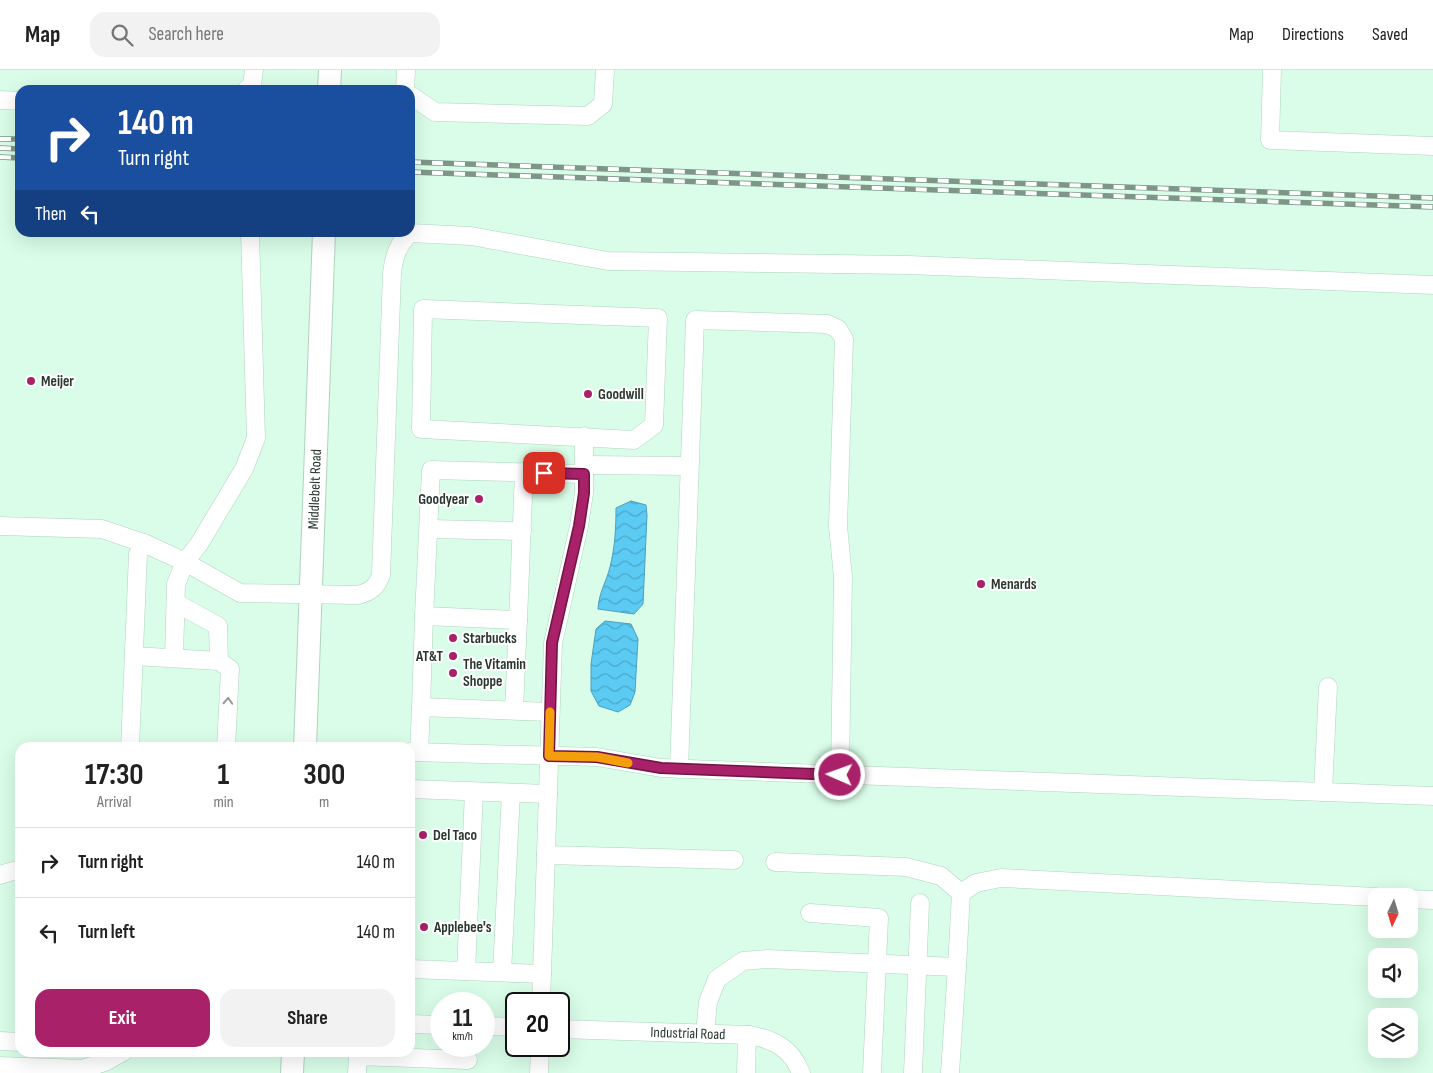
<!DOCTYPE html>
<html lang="en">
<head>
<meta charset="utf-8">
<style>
	body { margin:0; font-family:"Sofia Sans Condensed",sans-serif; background:#f2f2f2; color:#222; height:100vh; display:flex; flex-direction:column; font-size:19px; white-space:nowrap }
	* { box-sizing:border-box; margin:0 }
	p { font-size:16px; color:#767676 }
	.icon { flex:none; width:28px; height:28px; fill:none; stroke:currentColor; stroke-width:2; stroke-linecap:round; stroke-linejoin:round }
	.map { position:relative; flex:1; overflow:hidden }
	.side { position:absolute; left:15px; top:672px; width:400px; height:315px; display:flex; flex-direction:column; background:#fff; border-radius:15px; box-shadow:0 5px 20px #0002 }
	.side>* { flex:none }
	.top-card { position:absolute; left:15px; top:15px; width:400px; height:152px; border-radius:15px; box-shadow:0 5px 20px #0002; background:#1a4fa0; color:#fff; overflow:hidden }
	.needle { width:32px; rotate:184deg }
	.tools { position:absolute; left:1368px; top:818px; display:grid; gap:10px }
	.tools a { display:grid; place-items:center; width:50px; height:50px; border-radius:10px; background:#fff; box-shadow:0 5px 20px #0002; font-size:25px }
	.speed { position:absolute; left:430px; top:922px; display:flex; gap:10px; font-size:25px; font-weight:700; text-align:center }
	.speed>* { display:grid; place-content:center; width:65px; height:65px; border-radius:50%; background:#fff; box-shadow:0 5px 20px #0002; line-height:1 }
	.speed small { font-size:12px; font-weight:400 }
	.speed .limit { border:2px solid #111; border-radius:8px; background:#fff; color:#111 }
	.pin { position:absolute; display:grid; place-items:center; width:42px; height:42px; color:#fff; margin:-21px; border-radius:10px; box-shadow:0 2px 8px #0006 }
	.me { position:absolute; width:55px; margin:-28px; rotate:272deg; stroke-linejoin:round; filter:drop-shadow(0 0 4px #0008) }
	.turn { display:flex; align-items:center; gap:18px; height:105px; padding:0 20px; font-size:22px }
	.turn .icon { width:65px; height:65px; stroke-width:2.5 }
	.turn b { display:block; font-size:35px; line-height:42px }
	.then { display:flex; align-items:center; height:48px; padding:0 20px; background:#0003; gap:10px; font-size:19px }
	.eta { display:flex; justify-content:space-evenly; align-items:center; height:85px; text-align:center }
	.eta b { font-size:30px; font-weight:700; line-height:35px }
	.action { display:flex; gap:10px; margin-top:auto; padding:10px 20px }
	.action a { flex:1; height:58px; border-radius:15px; background:#a82169; color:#fff; font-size:20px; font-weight:700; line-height:58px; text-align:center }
	.action a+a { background:#f2f2f2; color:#222 }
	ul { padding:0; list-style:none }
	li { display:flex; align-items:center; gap:15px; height:70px; padding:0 20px; border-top:1px solid #e0e0e0 }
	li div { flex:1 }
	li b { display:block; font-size:19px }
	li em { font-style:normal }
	header { display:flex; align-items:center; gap:30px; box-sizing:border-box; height:70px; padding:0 25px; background:#fff; border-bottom:1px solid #e0e0e0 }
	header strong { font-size:24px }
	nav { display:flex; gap:28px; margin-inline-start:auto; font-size:18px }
	.search { width:350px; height:45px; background:#f2f2f2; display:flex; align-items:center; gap:12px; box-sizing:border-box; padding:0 18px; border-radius:15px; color:#767676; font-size:19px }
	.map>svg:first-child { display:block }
	.water { fill:url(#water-waves); stroke:#4c9fb9 }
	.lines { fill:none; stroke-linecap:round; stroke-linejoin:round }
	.minor-casing { stroke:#b0d3be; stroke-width:19 }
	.major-casing { stroke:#b0d3be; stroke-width:24 }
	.minor { stroke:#fff; stroke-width:18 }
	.major { stroke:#fff; stroke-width:22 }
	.rail-casing { stroke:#7d9688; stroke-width:5.5 }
	.rail { stroke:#fff; stroke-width:4; stroke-dasharray:11; stroke-linecap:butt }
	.oneway { stroke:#949c98 }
	.route-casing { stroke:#6d1544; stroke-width:12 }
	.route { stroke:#a82169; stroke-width:9 }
	.slow { stroke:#f59e0b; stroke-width:9 }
	.poi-dot { fill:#a82169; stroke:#fff; stroke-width:2 }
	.labels { text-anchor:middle; stroke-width:4; stroke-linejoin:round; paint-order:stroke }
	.poi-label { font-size:15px; font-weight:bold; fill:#2a3830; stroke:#fff; text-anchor:start }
	.street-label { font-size:15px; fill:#2a3830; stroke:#fff }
</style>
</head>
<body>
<header>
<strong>Map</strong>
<div class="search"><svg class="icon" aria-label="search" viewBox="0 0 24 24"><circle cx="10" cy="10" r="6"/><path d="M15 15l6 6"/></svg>Search here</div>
<nav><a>Map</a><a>Directions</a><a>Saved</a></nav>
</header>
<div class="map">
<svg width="1433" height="1003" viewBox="0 0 1433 1003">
	<defs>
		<pattern id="water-waves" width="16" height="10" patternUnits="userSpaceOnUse" patternTransform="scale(1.25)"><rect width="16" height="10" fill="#5bcbf4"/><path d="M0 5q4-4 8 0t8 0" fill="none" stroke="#4ba6c6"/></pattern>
	</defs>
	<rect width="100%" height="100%" fill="#d9fde8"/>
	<path class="water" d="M631 431 646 435 647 445 643 534 634 544 598 539C599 522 606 513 610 497 615 477 616 458 616 438Z
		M605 551 631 554 638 569 635 622 630 635 618 642 599 636 591 621V594L596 559Z"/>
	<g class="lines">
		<defs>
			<g id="minor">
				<path d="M1272 0 1270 70 1433 76"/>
				<path d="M246 20 252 15 254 0"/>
				<path d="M405 20 406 0"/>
				<path d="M410 25 435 42 588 46 603 34 605 0"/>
				<path d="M0 30 20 31"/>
				<path d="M423 239 658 248 654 355 634 370 421 359Z"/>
				<path d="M584 395 689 396"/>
				<path d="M0 456 102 459 146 474 185 492 240 523 358 525C370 522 377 517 381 505L392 203C394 186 398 174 410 163L471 166 608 191 908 195 1433 215"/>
				<path d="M429 459 522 461"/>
				<path d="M176 533 218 556 219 591"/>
				<path d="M424 546 431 400 584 404"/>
				<path d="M518 550 524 402"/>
				<path d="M134 586 219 591 230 599 226 678"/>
				<path d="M174 588 176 514 185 492 199 474 244 399 256 368 250 162"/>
				<path d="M421 637 424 546 518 550 514 640"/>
				<path d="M130 678 138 484 144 473"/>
				<path d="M410 682 597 687 661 698 1433 726"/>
				<path d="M419 682 421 637 550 642"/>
				<path d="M679 699 695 250 827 254 838 259 844 269 838 456 843 507 840 705"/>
				<path d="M410 719 548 724"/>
				<path d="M1323 722 1328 617"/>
				<path d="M546 785 734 790"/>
				<path d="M775 792 906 797 941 806 961 823"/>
				<path d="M0 805 20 799"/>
				<path d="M1409 829 1433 830"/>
				<path d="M810 843 879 848 872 1003"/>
				<path d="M410 899 542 904"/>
				<path d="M466 901 474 722"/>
				<path d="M502 902 511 723"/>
				<path d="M541 934 553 573 579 456 584 423V366"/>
				<path d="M410 954 441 955"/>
				<path d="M484 956 516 957"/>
				<path id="s1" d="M559 959 750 965C775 970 792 979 801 1003"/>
				<path d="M705 964 708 932 717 909 743 891 767 889 957 897 961 823 976 813 1001 808 1376 827"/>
				<path d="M0 971 20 972"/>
				<path d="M0 996 82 999 105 992 123 982"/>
				<path d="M357 1003 358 986 468 990"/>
				<path d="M539 1003 540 976"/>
				<path d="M746 1003 747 965"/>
				<path d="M913 1003 920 833"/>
				<path d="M950 1003 957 897"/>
			</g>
			<g id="major">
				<path d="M329 20 330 0"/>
				<path id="s2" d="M305 678 324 162"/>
				<path d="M292 1003 293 982"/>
			</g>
		</defs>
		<use href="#minor" class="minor-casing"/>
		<use href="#major" class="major-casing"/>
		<use href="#minor" class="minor"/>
		<use href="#major" class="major"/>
		<defs>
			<path id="rail" d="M0 69H20
				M0 78 20 79
				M0 87 20 88
				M410 92 1433 128
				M410 102 1433 137"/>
		</defs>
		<use href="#rail" class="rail-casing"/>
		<use href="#rail" class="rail"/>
	</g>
	<defs><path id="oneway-chevron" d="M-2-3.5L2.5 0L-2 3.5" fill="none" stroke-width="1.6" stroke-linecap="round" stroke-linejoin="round" transform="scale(1.25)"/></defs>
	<use class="oneway" href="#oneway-chevron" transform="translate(228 631) rotate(-87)"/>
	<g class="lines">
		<defs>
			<path id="route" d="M544 403 584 404V423L579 456 552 573 549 686 597 687 661 698 840 705"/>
		</defs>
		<use href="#route" class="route-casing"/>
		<use href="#route" class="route"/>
		<path class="slow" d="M550 642 549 686 597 687 628 693"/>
	</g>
	<g class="poi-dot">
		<circle cx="31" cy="311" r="5"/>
		<circle cx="588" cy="324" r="5"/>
		<circle cx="479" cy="429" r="5"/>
		<circle cx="981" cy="514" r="5"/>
		<circle cx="453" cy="568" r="5"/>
		<circle cx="453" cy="586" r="5"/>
		<circle cx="453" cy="603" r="5"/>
		<circle cx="423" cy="765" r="5"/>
		<circle cx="424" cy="857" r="5"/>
	</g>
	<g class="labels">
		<g class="poi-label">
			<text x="41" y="316">Meijer</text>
			<text x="598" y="329">Goodwill</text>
			<text x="469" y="434" text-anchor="end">Goodyear</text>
			<text x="991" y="519">Menards</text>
			<text x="463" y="573">Starbucks</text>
			<text x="443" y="591" text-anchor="end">AT&amp;T</text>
			<text x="463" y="599">The Vitamin<tspan x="463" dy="17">Shoppe</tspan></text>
			<text x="433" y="770">Del Taco</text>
			<text x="434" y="862">Applebee's</text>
		</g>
		<g class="street-label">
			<text dy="5" stroke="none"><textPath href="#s2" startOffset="259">Middlebelt Road</textPath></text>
			<text dy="5" stroke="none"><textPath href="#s1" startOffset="129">Industrial Road</textPath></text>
		</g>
	</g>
</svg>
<div class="tools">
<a><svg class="needle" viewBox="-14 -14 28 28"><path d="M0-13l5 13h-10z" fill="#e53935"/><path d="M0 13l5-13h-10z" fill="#767676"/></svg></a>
<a><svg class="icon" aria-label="sound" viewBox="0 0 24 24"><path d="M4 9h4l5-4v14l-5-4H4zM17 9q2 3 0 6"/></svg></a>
<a><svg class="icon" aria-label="layers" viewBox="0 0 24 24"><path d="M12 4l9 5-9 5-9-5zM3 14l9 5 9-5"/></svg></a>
</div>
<div class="speed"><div>11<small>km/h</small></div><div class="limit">20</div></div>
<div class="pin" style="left:544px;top:403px;background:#d93025"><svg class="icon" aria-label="arrive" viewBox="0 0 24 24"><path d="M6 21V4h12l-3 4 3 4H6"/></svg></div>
<svg class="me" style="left:840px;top:705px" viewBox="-20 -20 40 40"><circle r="17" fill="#a82169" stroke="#fff" stroke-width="3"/><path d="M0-11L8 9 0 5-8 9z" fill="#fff"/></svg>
<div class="top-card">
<div class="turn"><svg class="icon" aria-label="right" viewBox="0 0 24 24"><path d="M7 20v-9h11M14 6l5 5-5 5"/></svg><div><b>140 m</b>Turn right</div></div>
<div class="then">Then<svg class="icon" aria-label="left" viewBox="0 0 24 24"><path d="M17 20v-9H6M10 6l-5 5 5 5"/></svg></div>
</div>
<section class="side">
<div class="eta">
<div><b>17:30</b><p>Arrival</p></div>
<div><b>1</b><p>min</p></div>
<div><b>300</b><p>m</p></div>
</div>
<ul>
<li><svg class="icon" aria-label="right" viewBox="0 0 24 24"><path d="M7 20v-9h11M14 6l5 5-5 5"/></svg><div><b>Turn right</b></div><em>140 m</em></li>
<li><svg class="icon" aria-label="left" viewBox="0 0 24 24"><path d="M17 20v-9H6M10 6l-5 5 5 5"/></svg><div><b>Turn left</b></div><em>140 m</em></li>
</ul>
<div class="action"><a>Exit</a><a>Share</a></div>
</section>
</div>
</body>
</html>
